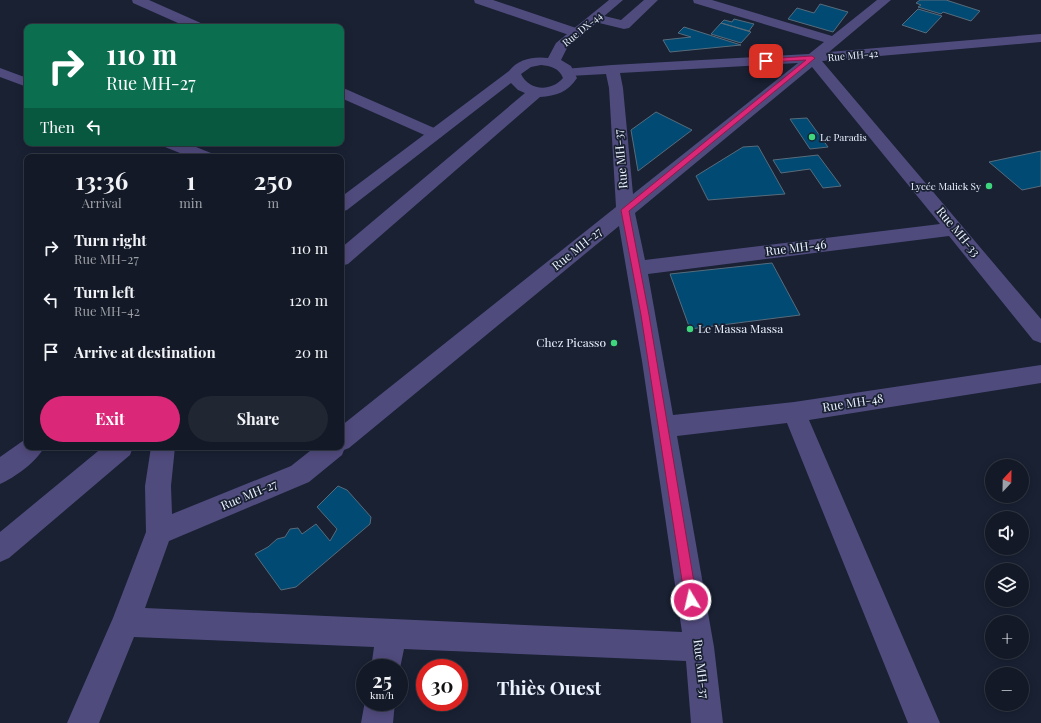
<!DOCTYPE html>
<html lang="en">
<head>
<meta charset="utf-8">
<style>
	body { margin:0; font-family:"Playfair Display",serif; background:#202632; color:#f1f3f6; height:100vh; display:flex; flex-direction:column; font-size:15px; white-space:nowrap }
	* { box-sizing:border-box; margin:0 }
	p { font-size:13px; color:#9da0a7 }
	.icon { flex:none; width:22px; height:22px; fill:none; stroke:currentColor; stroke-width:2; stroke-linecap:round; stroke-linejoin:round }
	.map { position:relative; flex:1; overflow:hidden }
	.sheet { position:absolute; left:24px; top:154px; width:320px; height:296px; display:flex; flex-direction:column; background:#131926; border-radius:8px; box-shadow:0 2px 10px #0003,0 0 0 1px #323843 }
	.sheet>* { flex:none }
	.guide { position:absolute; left:24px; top:24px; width:320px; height:122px; border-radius:8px; box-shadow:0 2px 10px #0003,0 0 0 1px #323843; background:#0b6e4f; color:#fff; overflow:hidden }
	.needle { width:26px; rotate:22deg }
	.fabs { position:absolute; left:985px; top:459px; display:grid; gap:8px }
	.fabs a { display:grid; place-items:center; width:44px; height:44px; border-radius:50%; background:#131926; box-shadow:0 2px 10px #0003,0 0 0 1px #323843; font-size:20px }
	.speed { position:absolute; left:356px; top:659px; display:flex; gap:8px; font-size:20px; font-weight:700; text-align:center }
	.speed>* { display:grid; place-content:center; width:52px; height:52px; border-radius:50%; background:#131926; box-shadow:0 2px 10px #0003,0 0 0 1px #323843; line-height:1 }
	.speed small { font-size:10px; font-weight:400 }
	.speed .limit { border:6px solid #d22; background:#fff; color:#111 }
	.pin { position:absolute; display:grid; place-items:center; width:34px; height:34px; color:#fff; margin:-17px; border-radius:8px; box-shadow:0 2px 6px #0006 }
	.me { position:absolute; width:44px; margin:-22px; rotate:351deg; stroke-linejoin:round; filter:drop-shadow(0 0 3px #0008) }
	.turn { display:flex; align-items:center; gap:14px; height:84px; padding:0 16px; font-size:18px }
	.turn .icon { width:52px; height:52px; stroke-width:2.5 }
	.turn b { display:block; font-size:28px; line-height:34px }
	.then { display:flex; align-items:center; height:38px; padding:0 16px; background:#0003; gap:8px; font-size:15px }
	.eta { display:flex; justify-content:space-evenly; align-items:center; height:68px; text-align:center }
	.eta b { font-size:24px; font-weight:700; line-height:28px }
	.primary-button { display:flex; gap:8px; margin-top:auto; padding:8px 16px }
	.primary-button a { flex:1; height:46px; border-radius:24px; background:#db2777; color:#fff; font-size:16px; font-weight:700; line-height:46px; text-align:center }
	.primary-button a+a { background:#202632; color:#f1f3f6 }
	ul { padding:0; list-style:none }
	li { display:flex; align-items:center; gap:12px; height:52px; padding:0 16px }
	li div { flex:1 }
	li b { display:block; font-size:15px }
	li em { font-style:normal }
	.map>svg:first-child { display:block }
	.building { fill:#004a73; stroke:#576c7c }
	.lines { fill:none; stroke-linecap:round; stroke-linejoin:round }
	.minor { fill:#504b7d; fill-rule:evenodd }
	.tertiary { fill:#504b7d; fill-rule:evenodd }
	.route { fill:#db2777; stroke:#8e194d }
	.poi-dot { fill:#3fd77d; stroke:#192133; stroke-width:1.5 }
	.labels { text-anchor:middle; stroke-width:3.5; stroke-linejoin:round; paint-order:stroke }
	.far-street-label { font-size:10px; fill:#ecf2fe; stroke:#192133 }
	.far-poi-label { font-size:10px; fill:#ecf2fe; stroke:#192133; text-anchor:start }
	.street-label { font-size:12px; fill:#ecf2fe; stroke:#192133 }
	.poi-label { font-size:12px; fill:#ecf2fe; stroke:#192133; text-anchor:start }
	.near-district-label { font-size:19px; font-weight:bold; fill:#ecf2fe; stroke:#192133 }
</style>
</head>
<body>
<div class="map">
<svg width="1041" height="723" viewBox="0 0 1041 723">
	<rect width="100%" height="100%" fill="#192133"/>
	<path class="building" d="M920 0H946L980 11 971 21 943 12 941 14 918 7 921 5 916 3Z
		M820 4 848 12 833 32 788 19 797 8 814 13Z
		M918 9 942 16 926 33 902 25Z
		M734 19 754 24 749 31 721 23 724 20 732 22Z
		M721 23 751 32 741 43 711 34Z
		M684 27 741 45 670 52 663 40 691 37 678 33Z
		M656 112 692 130 638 171 631 130Z
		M807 118 828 147 810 149 790 119Z
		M758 146 785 194 708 200 696 176 743 147Z
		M1041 151V186L1022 190 989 162Z
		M818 155 841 186 823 188 810 169 781 173 773 160Z
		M772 263 800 315 690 329 670 274Z
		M338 486 347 490 371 517 370 524 296 587 281 590 255 554 268 547 277 539 285 537 290 529 298 528 302 534 316 524 330 541 337 529 317 507Z"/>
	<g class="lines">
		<path class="minor" d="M132 0H149L203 24 205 27H187L133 3Z
			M474 0H493L582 30 584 33 582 36H572L475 3Z
			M644 0H658L629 28 624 29 591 21 589 18 591 15 596 14 621 20Z
			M693 0H712L832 36 877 0H891L829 52 1041 34V42L822 61 1041 319V343L1033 340 949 236 648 274 673 415 794 402 1041 365V383L809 420 940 723H908L787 423 677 436 714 647 723 723H691L686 661 404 649 399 673V668H371L374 647 134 637 99 723H67L113 618 146 532 145 486 151 447H175L171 486 172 514 291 466 315 447H341V426L616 207 609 88 606 74 569 76 564 75 562 72 564 69 612 65 809 54 824 42 694 3ZM798 63 633 194 623 88 620 73ZM812 67 940 224 645 260 635 213ZM619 226 642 361 682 632 145 608 169 541 309 482 342 455 344 450 349 448Z
			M0 68 27 78V87L0 77Z
			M341 87 441 131 443 134 441 137 435 139 429 137 341 98Z
			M163 143H186L211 153 213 157H190L165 147Z
			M365 701 395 702 393 723H361Z"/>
		<path class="tertiary" d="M609 0H623L567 48 561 60 571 66 577 78C568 92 556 96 540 97L348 264 341 266V248L525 93 518 90 511 83 347 210 341 212V197L509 71C518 59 534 56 548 58L556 43ZM541 65C551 66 559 68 563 78 551 92 529 91 521 74L531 67Z
			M27 438V447H44C38 461 14 478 0 484V457Z
			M103 447H133L130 455 9 558 0 562V532Z"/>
	</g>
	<path class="route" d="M812 56 815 58 814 59 629 211 649 315 697 600 695 604 691 605 687 604 685 600 641 315 621 210 806 60 766 62H764V59Z"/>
	<g class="poi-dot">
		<circle cx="812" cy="137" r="4"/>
		<circle cx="989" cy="186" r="4"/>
		<circle cx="690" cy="329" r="4"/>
		<circle cx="614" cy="343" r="4"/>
	</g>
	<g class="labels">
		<g class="far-street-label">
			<text transform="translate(582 29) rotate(-39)" y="4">Rue DX-44</text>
			<text transform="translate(853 55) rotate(-5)" y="4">Rue MH-42</text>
		</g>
		<g class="far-poi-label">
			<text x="820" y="141">Le Paradis</text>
			<text x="981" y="190" text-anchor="end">Lycée Malick Sy</text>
		</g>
		<g class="street-label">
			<text transform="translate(621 159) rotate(-95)" y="4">Rue MH-37</text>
			<text transform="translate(958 232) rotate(50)" y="4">Rue MH-33</text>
			<text transform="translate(796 248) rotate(-7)" y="4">Rue MH-46</text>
			<text transform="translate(577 249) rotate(-39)" y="4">Rue MH-27</text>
			<text transform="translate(853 403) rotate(-9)" y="4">Rue MH-48</text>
			<text transform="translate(249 495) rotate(-23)" y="4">Rue MH-27</text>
			<text transform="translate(701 669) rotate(83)" y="4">Rue MH-37</text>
		</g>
		<g class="poi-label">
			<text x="698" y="333">Le Massa Massa</text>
			<text x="606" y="347" text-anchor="end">Chez Picasso</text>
		</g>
		<g class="near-district-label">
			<text x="549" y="695">Thiès Ouest</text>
		</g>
	</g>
</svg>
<div class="fabs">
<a><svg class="needle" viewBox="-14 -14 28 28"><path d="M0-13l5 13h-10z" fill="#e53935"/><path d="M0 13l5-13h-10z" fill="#9da0a7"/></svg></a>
<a><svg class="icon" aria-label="sound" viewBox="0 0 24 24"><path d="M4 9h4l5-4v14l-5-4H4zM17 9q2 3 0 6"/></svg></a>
<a><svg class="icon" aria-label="layers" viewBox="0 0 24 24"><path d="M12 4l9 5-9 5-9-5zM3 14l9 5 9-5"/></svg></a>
<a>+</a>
<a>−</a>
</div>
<div class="speed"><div>25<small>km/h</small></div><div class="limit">30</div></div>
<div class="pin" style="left:766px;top:61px;background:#d93025"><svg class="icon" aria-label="arrive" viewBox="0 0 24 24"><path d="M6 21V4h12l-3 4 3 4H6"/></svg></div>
<svg class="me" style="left:691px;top:600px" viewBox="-20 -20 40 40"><circle r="17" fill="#db2777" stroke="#fff" stroke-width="3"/><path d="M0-11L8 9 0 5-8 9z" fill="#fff"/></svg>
<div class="guide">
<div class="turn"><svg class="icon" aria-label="right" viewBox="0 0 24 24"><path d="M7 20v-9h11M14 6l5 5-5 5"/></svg><div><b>110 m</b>Rue MH-27</div></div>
<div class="then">Then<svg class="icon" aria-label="left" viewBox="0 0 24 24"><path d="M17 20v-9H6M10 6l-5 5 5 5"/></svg></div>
</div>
<section class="sheet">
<div class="eta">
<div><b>13:36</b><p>Arrival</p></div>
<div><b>1</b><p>min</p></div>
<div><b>250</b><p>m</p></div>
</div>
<ul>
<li><svg class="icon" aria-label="right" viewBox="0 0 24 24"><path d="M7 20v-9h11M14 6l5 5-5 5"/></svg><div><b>Turn right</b><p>Rue MH-27</p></div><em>110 m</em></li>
<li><svg class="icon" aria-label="left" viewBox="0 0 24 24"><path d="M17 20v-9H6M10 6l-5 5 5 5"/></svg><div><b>Turn left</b><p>Rue MH-42</p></div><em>120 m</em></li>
<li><svg class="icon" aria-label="arrive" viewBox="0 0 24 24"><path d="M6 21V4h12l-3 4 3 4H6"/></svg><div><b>Arrive at destination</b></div><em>20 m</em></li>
</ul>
<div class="primary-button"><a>Exit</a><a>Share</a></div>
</section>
</div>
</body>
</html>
